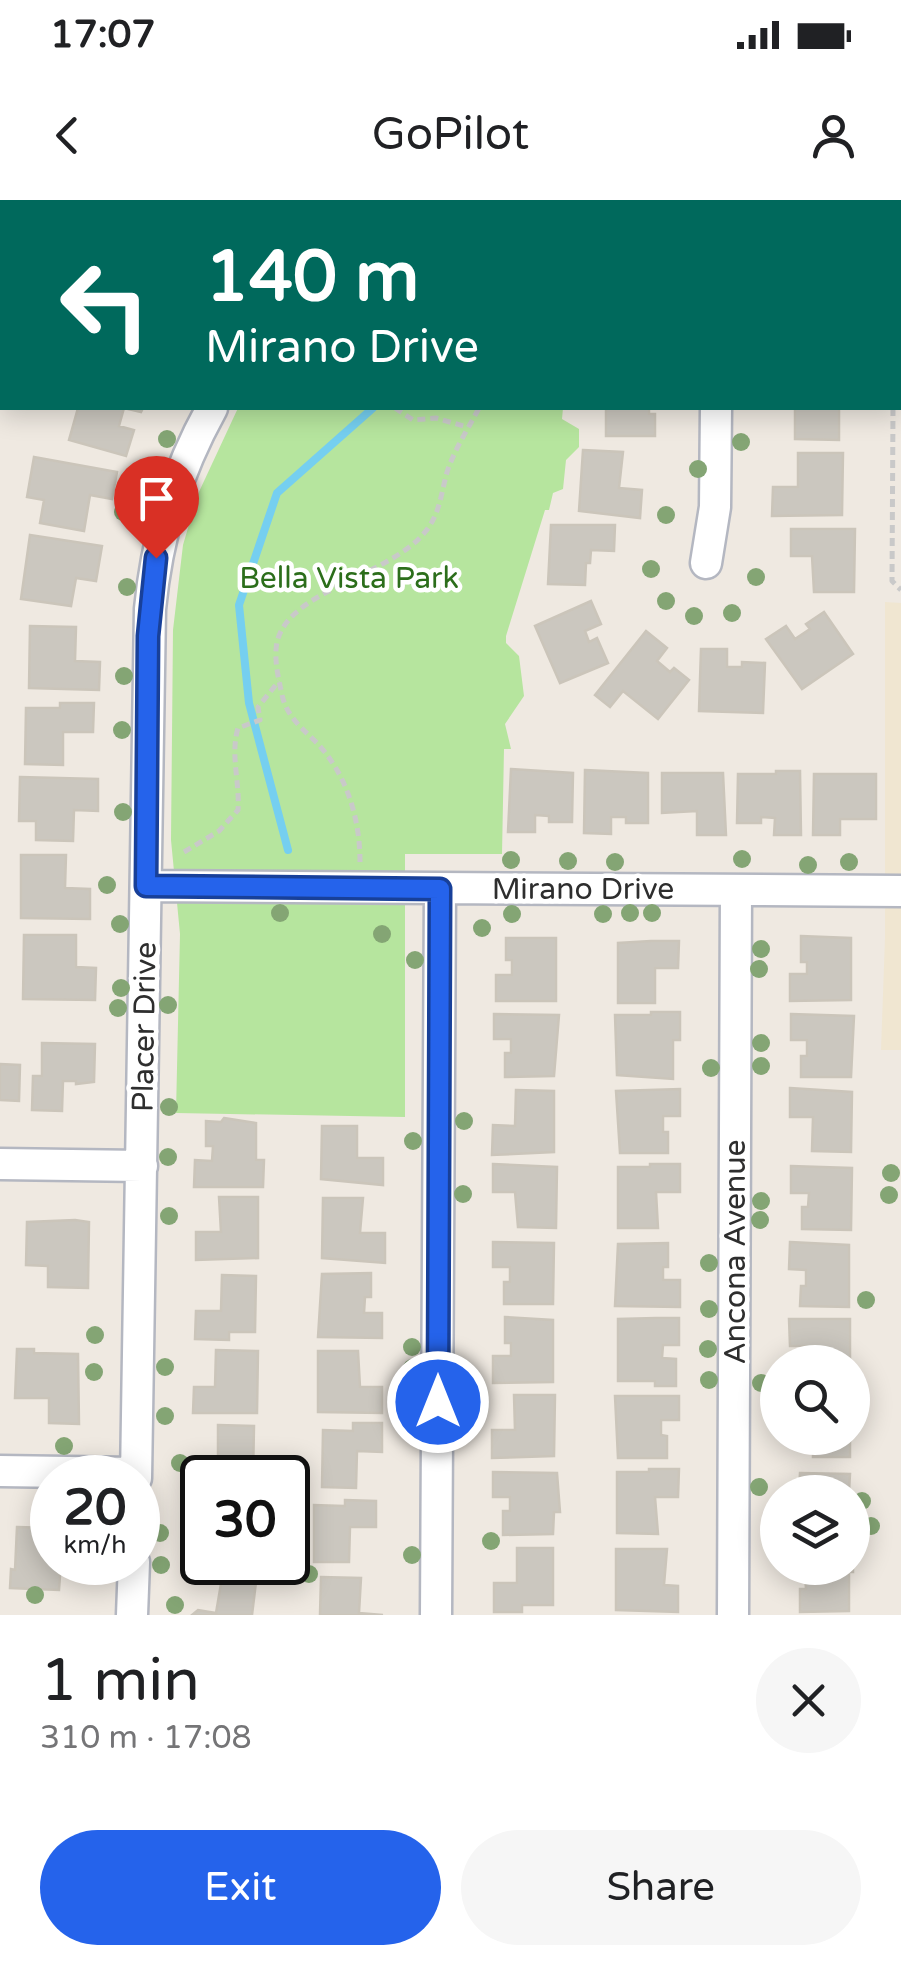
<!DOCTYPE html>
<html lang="en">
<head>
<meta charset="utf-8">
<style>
	body { margin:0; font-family:"Varela Round",sans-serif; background:#f6f6f6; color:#202124; height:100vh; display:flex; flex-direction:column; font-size:38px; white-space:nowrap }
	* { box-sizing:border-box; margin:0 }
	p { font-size:32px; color:#757577 }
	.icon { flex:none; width:55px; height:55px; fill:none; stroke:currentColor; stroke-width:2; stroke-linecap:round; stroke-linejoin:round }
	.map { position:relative; height:1415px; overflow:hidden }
	.drawer { display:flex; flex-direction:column; background:#fff; flex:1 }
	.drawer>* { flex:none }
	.banner { position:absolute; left:0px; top:0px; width:902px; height:210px; box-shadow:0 5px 25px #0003; background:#00695c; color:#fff; overflow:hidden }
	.controls { position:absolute; left:760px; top:1145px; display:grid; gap:20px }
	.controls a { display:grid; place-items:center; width:110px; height:110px; border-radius:50%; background:#fff; box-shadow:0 5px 25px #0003; font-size:50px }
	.speed { position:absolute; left:30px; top:1255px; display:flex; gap:20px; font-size:50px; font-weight:700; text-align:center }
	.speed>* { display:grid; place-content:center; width:130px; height:130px; border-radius:50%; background:#fff; box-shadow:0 5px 25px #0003; line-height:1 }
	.speed small { font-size:25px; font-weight:400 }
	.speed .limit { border:5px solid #111; border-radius:15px; background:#fff; color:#111 }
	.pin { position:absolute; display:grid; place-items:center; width:85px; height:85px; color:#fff; margin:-102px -42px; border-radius:50% 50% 50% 0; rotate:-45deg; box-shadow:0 0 10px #0007 }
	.pin .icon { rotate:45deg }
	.me { position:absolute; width:110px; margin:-55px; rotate:0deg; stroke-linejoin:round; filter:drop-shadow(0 0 8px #0008) }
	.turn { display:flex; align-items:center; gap:35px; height:210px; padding:0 40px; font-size:45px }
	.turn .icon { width:130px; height:130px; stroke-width:2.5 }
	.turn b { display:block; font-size:70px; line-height:85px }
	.round { display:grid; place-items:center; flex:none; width:105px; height:105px; border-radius:52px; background:#f6f6f6 }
	.overview { display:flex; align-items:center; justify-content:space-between; height:170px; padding:0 40px }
	h1 { font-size:60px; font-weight:600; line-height:75px }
	.button { display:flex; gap:20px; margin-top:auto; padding:20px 40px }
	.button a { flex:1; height:115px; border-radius:60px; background:#2563eb; color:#fff; font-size:40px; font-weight:600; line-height:115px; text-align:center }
	.button a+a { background:#f6f6f6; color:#202124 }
	.status { display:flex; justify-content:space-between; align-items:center; height:70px; padding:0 50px; background:#fff; direction:ltr }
	.status svg { height:28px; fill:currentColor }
	header { display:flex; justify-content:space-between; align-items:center; height:130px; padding:0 40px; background:#fff; font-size:45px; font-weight:600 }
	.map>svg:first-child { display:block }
	.education { fill:#f0e6d1 }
	.green { fill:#b6e59e }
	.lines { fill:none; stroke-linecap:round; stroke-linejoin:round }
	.stream { stroke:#75cff0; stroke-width:8 }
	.building { fill:#cbc7bf; stroke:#cbc5ba; stroke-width:2.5 }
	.minor-casing { stroke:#b4b7c1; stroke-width:35 }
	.path { stroke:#c9c9c9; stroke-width:5; stroke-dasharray:8 5; stroke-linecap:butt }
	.minor { stroke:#fff; stroke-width:30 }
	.tree { fill:#84a574 }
	.route-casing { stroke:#184099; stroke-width:25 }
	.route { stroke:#2563eb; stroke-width:18 }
	.labels { text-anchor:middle; stroke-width:9; stroke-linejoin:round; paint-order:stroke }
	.park-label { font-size:30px; fill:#2c6e1b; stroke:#fff }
	.street-label { font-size:30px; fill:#2e2e2e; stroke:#fff }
</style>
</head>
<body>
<div class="status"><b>17:07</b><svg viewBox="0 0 49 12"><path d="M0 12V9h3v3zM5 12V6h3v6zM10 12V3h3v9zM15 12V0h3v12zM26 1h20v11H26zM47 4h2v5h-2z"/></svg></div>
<header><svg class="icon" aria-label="back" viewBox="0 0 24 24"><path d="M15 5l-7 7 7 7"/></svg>GoPilot<svg class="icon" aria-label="person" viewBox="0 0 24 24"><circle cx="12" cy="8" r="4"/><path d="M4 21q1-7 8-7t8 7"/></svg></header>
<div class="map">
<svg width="901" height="1415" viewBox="0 0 901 1415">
	<rect width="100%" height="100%" fill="#efe9e1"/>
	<path class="education" d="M885 402 901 403V850H881L885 738Z"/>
	<path class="green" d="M238 208H563L562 219 579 229V247L566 260 563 289 553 293 549 310H545L506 436V443L519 456 524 496 505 524 511 549H504L502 654H405V917L176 913 180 734 171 640 173 430 183 345 198 294Z"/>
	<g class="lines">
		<path class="stream" d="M288 650 249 503 239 405 277 293 373 208"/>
	</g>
	<path class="building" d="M78 208H143L141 212 124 208 119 226 134 230 126 256 69 240Z
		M606 208H649V214H655V236H606Z
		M795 208H839V240L795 239Z
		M583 250 623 252 619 288 642 290 640 318 579 311Z
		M798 253H843L842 315 772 316 773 287H798Z
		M34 257 117 272 112 299 90 295 84 331 40 323 44 300 27 297Z
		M551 325H615L614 351 591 350 590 363H586L585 385 548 384Z
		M791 329H855L854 392H814L812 356H791Z
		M30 335 102 346 96 381 76 378 71 406 21 399Z
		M591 401 601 424 585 431 589 442 597 438 608 463 560 483 535 426Z
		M824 412 853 454 802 489 766 439 786 426 795 439 810 429 806 424Z
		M30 426 76 427 75 461 100 462 99 490 29 488Z
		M646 431 667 448 657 461 670 472 674 468 689 480 658 519 623 491 610 507 595 495Z
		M701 449H727V467H742V462L765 463 763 513 699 511Z
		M60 503H94L93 532H63V565L25 564 26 508H60Z
		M511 569 573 573 572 622H549V616L535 615V632H508Z
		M585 570 648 573V623H626V617H611V634L584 633Z
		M776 571H800L801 635H774L775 618 761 617V623H737L738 574H776Z
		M662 573H723L726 635H697V611L662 613Z
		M814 574H876V619H840V635H813Z
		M20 577 98 579V611L74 610 73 641 36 640V621H19Z
		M21 655H66L65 688 90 689V719L21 718Z
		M24 735H76V767L96 768 95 800 23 799Z
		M801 736 851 738V800L790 801V774H807V762H801Z
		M506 738H556V801H496V775H512V760H506Z
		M651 741H679L678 768H655V803H618V743Z
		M651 812H680V840H673V879L617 875 615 815H651Z
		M494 814 559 815 554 876 505 877V853H511V839H494Z
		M791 814 854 816 851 877H801V856H807V840H791Z
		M42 843 95 844 94 882 76 884V881H63L62 911 32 910 33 876H42Z
		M0 864 20 865 19 901 0 900Z
		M790 888 852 892 851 952 812 951 813 917H790Z
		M680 889V916H663V932H668V953H620L616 891Z
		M516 890 554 891V952L492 955 493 925 515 926Z
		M224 918 256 923V960H264L263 987H194L195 960 212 961 213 946H206V921L221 922Z
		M322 926H357V958H383V985L321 979Z
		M493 964 557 967 556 1028 518 1027 515 992H493Z
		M650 964H680V992H656L658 1028H618V967H650Z
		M791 966 852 968 851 1030 802 1029V1007H808L809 993H791Z
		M219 997H258V1058L196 1060V1032H221Z
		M323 998H363L360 1033H385V1063L322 1058Z
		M75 1020 89 1022 88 1088 48 1087V1066L26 1065 27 1022Z
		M493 1042 554 1043 553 1104H504V1082H510V1067H493Z
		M790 1042 849 1045V1107L800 1106 801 1086H806V1070L789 1069Z
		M668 1043V1067H663V1080H680V1107L615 1106 618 1044Z
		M371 1073V1097H365L364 1113H382V1138L318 1137 322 1074Z
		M222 1075 256 1076 255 1132H229V1140L195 1139 196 1111H221Z
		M505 1117 553 1120V1182L493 1183V1156H511V1143H505Z
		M656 1118H679V1145H663L662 1158 676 1159V1186H655V1181H618V1119Z
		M789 1119H850V1162H801L807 1160V1146H790Z
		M17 1149H34V1153L78 1154 79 1224 49 1223V1198H15Z
		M216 1150 258 1151 257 1213H193L194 1187H215Z
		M318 1151H358L360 1187H382V1213L318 1212Z
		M514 1195H555L554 1256 492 1258V1230H515Z
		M615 1196H679V1220H661V1235L667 1236V1258H618Z
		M353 1223H382V1252L357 1251 356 1288 322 1287 323 1230 353 1231Z
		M218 1225 254 1226 253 1278H202V1290L194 1289V1261H218Z
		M813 1238H850V1257H813Z
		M649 1269H679L678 1297H655L658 1334 617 1333V1272H649Z
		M493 1272 557 1273 560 1312H554L553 1334 503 1335V1311H510V1297H493Z
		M800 1273 850 1274 849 1292H799Z
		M345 1300 376 1301V1327H350L349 1362H314V1305L345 1306Z
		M17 1327 52 1328V1362H61L59 1390 10 1388 11 1369 15 1370Z
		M517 1348H553V1405H522V1412H494V1383H517Z
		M616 1349H667L664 1385 678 1386V1412L616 1410Z
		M853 1349V1372H849V1411L800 1412V1389H806L805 1374H789V1368H852Z
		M321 1377 361 1378 359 1413 383 1415H320Z
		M222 1378 256 1382 252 1415H192L198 1410 216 1413Z"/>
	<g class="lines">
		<defs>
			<path id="minor" d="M717 0V2
				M285 2V0
				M706 363 715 307 716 208
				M146 686 901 691
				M0 964 142 966
				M0 1271 136 1273
				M136 1278 150 409C157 336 176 273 212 208
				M132 1415 134 1362
				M436 1415 440 689
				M733 1415 736 690"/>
		</defs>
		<use href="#minor" class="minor-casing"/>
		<path class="path" d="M494 2V1
			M893 2V0
			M395 208 413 220 436 218 467 227
			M893 208 892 381 901 390
			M184 652 219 631 238 610C240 582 230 555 238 528L260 520 258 507 279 481
			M360 662C360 619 347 575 317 543 302 528 287 517 282 495 279 480 275 465 276 450 279 391 387 379 425 332 441 313 441 291 448 269 456 247 469 227 479 208"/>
		<use href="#minor" class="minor"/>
	</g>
	<g class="tree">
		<circle cx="167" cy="239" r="9"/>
		<circle cx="741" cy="242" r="9"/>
		<circle cx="698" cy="269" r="9"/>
		<circle cx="152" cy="272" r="9"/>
		<circle cx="123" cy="312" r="9"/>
		<circle cx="666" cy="315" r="9"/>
		<circle cx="651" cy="369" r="9"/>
		<circle cx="756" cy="377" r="9"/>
		<circle cx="127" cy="387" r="9"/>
		<circle cx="666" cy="401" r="9"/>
		<circle cx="732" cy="413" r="9"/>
		<circle cx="694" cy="416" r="9"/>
		<circle cx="124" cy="476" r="9"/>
		<circle cx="122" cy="530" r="9"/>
		<circle cx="123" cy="612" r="9"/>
		<circle cx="742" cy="659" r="9"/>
		<circle cx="511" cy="660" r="9"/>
		<circle cx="568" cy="661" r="9"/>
		<circle cx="615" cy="662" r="9"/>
		<circle cx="849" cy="662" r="9"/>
		<circle cx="808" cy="665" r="9"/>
		<circle cx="107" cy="685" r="9"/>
		<circle cx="280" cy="713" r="9"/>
		<circle cx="630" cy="713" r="9"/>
		<circle cx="652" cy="713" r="9"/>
		<circle cx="512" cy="714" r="9"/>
		<circle cx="603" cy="714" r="9"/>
		<circle cx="120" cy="724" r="9"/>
		<circle cx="482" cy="728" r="9"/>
		<circle cx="382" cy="734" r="9"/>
		<circle cx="761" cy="749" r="9"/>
		<circle cx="415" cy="760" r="9"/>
		<circle cx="759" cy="769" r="9"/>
		<circle cx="121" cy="788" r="9"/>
		<circle cx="168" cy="805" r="9"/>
		<circle cx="118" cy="808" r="9"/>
		<circle cx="761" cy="843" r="9"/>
		<circle cx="761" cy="866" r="9"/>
		<circle cx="711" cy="868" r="9"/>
		<circle cx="169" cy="907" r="9"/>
		<circle cx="464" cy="921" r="9"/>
		<circle cx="413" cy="941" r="9"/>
		<circle cx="168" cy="957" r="9"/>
		<circle cx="891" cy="973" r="9"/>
		<circle cx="463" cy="994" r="9"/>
		<circle cx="889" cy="995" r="9"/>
		<circle cx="761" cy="1001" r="9"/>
		<circle cx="169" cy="1016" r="9"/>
		<circle cx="760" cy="1020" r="9"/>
		<circle cx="709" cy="1063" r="9"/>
		<circle cx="866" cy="1100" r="9"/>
		<circle cx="709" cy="1109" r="9"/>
		<circle cx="95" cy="1135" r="9"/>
		<circle cx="412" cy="1147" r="9"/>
		<circle cx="708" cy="1149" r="9"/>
		<circle cx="165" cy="1167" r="9"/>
		<circle cx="412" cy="1168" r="9"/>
		<circle cx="94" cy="1172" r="9"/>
		<circle cx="709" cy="1180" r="9"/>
		<circle cx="761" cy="1183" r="9"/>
		<circle cx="165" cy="1216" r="9"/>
		<circle cx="64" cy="1246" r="9"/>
		<circle cx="180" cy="1263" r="9"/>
		<circle cx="759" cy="1287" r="9"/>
		<circle cx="862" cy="1301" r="9"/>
		<circle cx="871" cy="1326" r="9"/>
		<circle cx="160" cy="1333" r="9"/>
		<circle cx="491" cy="1341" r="9"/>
		<circle cx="412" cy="1355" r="9"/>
		<circle cx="161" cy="1365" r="9"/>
		<circle cx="309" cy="1374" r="9"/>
		<circle cx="35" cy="1395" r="9"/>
		<circle cx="175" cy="1405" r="9"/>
	</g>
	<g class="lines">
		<defs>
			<path id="route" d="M156 358 148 436 146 686 440 689 438 1202"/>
		</defs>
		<use href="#route" class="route-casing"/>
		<use href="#route" class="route"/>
	</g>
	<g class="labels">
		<g class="park-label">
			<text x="349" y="388">Bella Vista Park</text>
		</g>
		<g class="street-label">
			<text x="583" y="699">Mirano Drive</text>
			<text transform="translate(144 827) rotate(-89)" y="10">Placer Drive</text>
			<text transform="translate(735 1052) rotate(-90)" y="10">Ancona Avenue</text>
		</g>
	</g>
</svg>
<div class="controls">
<a><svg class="icon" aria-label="search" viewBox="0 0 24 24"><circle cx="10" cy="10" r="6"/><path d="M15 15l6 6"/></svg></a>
<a><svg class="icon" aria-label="layers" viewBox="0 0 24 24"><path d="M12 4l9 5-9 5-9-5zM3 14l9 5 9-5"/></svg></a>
</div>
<div class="speed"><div>20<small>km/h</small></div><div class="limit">30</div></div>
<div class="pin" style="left:156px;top:358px;background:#d93025"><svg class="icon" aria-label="arrive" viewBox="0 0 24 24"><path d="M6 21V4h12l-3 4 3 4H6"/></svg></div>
<svg class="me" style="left:438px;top:1202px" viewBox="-20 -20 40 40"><circle r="17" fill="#2563eb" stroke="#fff" stroke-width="3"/><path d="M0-11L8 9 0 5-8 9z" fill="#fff"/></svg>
<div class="banner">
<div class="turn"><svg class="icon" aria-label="left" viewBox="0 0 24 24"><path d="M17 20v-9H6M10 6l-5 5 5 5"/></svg><div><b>140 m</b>Mirano Drive</div></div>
</div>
</div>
<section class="drawer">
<div class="overview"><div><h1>1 min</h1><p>310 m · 17:08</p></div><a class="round"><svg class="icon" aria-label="close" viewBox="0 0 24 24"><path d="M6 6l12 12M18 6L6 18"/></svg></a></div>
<div class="button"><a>Exit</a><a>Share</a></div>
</section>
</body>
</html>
